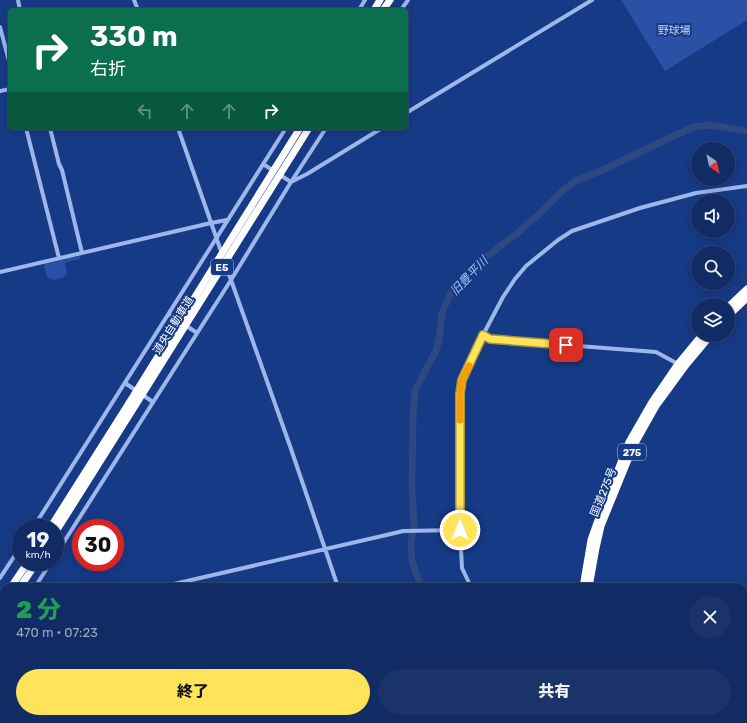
<!DOCTYPE html>
<html lang="ja">
<head>
<meta charset="utf-8">
<style>
	body { margin:0; font-family:Rubik,"Noto Sans JP",sans-serif; background:#1a346a; color:#f1f3f6; height:100vh; display:flex; flex-direction:column; font-size:15px; white-space:nowrap }
	* { box-sizing:border-box; margin:0 }
	p { font-size:13px; color:#9ca7bf }
	.icon { flex:none; width:22px; height:22px; fill:none; stroke:currentColor; stroke-width:2; stroke-linecap:round; stroke-linejoin:round }
	.map { position:relative; flex:1; overflow:hidden }
	.side { position:absolute; left:0px; top:583px; width:747px; height:140px; display:flex; flex-direction:column; background:#112c64; border-radius:12px 12px 0 0; box-shadow:0 2px 10px #0003,0 0 0 1px #304878 }
	.side>* { flex:none }
	.guide { position:absolute; left:8px; top:8px; width:400px; height:122px; border-radius:6px; box-shadow:0 2px 10px #0003,0 0 0 1px #304878; background:#0b6e4f; color:#fff; overflow:hidden }
	.needle { width:26px; rotate:146deg }
	.buttons { position:absolute; left:691px; top:142px; display:grid; gap:8px }
	.buttons a { display:grid; place-items:center; width:44px; height:44px; border-radius:50%; background:#112c64; box-shadow:0 2px 10px #0003,0 0 0 1px #304878; font-size:20px }
	.speed { position:absolute; left:12px; top:519px; display:flex; gap:8px; font-size:20px; font-weight:700; text-align:center }
	.speed>* { display:grid; place-content:center; width:52px; height:52px; border-radius:50%; background:#112c64; box-shadow:0 2px 10px #0003,0 0 0 1px #304878; line-height:1 }
	.speed small { font-size:10px; font-weight:400 }
	.speed .limit { border:6px solid #d22; background:#fff; color:#111 }
	.pin { position:absolute; display:grid; place-items:center; width:34px; height:34px; color:#fff; margin:-17px; border-radius:8px; box-shadow:0 2px 6px #0006 }
	.me { position:absolute; width:44px; margin:-22px; rotate:0deg; stroke-linejoin:round; filter:drop-shadow(0 0 3px #0008) }
	.turn { display:flex; align-items:center; gap:14px; height:84px; padding:0 16px; font-size:18px }
	.turn .icon { width:52px; height:52px; stroke-width:2.5 }
	.turn b { display:block; font-size:28px; line-height:34px }
	.lanes { display:flex; align-items:center; height:38px; padding:0 16px; background:#0003; justify-content:center; gap:20px; direction:ltr }
	.lanes .off { opacity:.35 }
	.round { display:grid; place-items:center; flex:none; width:42px; height:42px; border-radius:21px; background:#1a346a }
	.head { display:flex; align-items:center; justify-content:space-between; height:68px; padding:0 16px }
	h1 { font-size:24px; font-weight:800; line-height:30px; color:#1e9e55 }
	.action { display:flex; gap:8px; margin-top:auto; padding:8px 16px }
	.action a { flex:1; height:46px; border-radius:24px; background:#ffe45a; color:#111; font-size:16px; font-weight:800; line-height:46px; text-align:center }
	.action a+a { background:#1a346a; color:#f1f3f6 }
	.map>svg:first-child { display:block }
	.green { fill:#2a51a5 }
	.lines { fill:none; stroke-linecap:round; stroke-linejoin:round }
	.river { stroke:#2e4881; stroke-width:7 }
	.street { stroke:#9db7ed; stroke-width:4 }
	.highway { stroke:#fff; stroke-width:7 }
	.highway-bridge { stroke:#fff; stroke-width:7 }
	.route-casing { stroke:#a6943a; stroke-width:10 }
	.route { stroke:#ffe45a; stroke-width:7 }
	.slow { stroke:#f59e0b; stroke-width:7 }
	.labels { text-anchor:middle; stroke-width:4; stroke-linejoin:round; paint-order:stroke }
	.shield { fill:#173a86; stroke:#b9c4db; stroke-width:1 }
	.shield-label { font-size:10px; font-weight:bold; fill:#fff }
	.park-label { font-size:11px; fill:#c3d5fa; stroke:#173a86 }
	.street-label { font-size:11px; fill:#fff; stroke:#173a86 }
	.water-label { font-size:12px; font-style:italic; fill:#a9c2f5; stroke:#173a86 }
</style>
</head>
<body>
<div class="map">
<svg width="747" height="723" viewBox="0 0 747 723">
	<rect width="100%" height="100%" fill="#173a86"/>
	<path class="green" d="M621 0H747V20L665 71Z
		M80 256 81 258 80 259 67 262 65 263 67 274C61 280 53 282 47 276L44 266 45 264Z"/>
	<g class="lines">
		<path class="river" d="M421 587 412 561 411 543 414 523 412 489 413 415 415 391 423 375 436 351 439 339 442 313 450 294 481 261 520 231 539 214 561 192 575 181 605 169 667 139 694 127 710 125 747 131
			M501 719 502 723"/>
		<path class="street" d="M18 0 20 10
			M134 0 138 10
			M359 10 365 0
			M401 10 408 0
			M0 27 10 65
			M0 91 10 89
			M406 113 592 0
			M26 128 59 258
			M50 128 59 164 62 170 82 253
			M178 128 222 254
			M263 164 274 171
			M280 175 291 182 307 174 382 128
			M225 263 290 446 338 587
			M0 272 211 223 227 220
			M169 314 197 333
			M483 335 490 339 656 352 678 364
			M125 383 153 402
			M33 528 286 128
			M55 556 231 280 291 182 326 128
			M0 578 21 546
			M35 587 51 562
			M161 587 395 533 403 531 460 530
			M312 587C317 586 323 584 327 587
			M471 587 462 568 460 530V394L462 380 483 335 503 297 515 279 526 266 558 240 572 231 640 208 696 193 747 186
			M0 625 4 624
			M0 638 4 633
			M23 719V723
			M308 719 309 723
			M372 719 374 723
			M386 719 387 723
			M546 719 549 723
			M397 723 399 719"/>
		<path class="highway" d="M374 10 380 0
			M383 10 390 0
			M728 307 747 289
			M728 316 747 298
			M50 528 129 403
			M55 533 135 406
			M11 587 28 562
			M20 587 37 562
			M583 587 591 540 597 523 629 442 652 402 678 364 702 335
			M589 587 596 548 601 526 634 445 656 406 686 365 711 335
			M0 604 4 598
			M0 617 4 611
			M578 719V723
			M585 719V723"/>
		<path class="highway-bridge" d="M129 403 300 128
			M135 406 309 128"/>
	</g>
	<g class="lines">
		<defs>
			<path id="route" d="M460 530V394L462 380 483 335 490 339 566 345"/>
		</defs>
		<use href="#route" class="route-casing"/>
		<use href="#route" class="route"/>
		<path class="slow" d="M460 420V394L462 380 469 366"/>
	</g>
	<g class="labels">
		<g class="shield">
			<rect x="211" y="259" width="22" height="16" rx="3"/>
			<rect x="618" y="444" width="28" height="16" rx="3"/>
		</g>
		<g class="shield-label">
			<text x="222" y="271">E5</text>
			<text x="632" y="456">275</text>
		</g>
		<g class="park-label">
			<text x="674" y="34">野球場</text>
		</g>
		<g class="street-label">
			<text transform="translate(173 325) rotate(-58)" y="4">道央自動車道</text>
			<text transform="translate(603 492) rotate(-68)" y="4">国道275号</text>
		</g>
		<g class="water-label">
			<text transform="translate(469 276) rotate(-46)" y="4">旧豊平川</text>
		</g>
	</g>
</svg>
<div class="buttons">
<a><svg class="needle" viewBox="-14 -14 28 28"><path d="M0-13l5 13h-10z" fill="#e53935"/><path d="M0 13l5-13h-10z" fill="#9ca7bf"/></svg></a>
<a><svg class="icon" aria-label="sound" viewBox="0 0 24 24"><path d="M4 9h4l5-4v14l-5-4H4zM17 9q2 3 0 6"/></svg></a>
<a><svg class="icon" aria-label="search" viewBox="0 0 24 24"><circle cx="10" cy="10" r="6"/><path d="M15 15l6 6"/></svg></a>
<a><svg class="icon" aria-label="layers" viewBox="0 0 24 24"><path d="M12 4l9 5-9 5-9-5zM3 14l9 5 9-5"/></svg></a>
</div>
<div class="speed"><div>19<small>km/h</small></div><div class="limit">30</div></div>
<div class="pin" style="left:566px;top:345px;background:#d93025"><svg class="icon" aria-label="arrive" viewBox="0 0 24 24"><path d="M6 21V4h12l-3 4 3 4H6"/></svg></div>
<svg class="me" style="left:460px;top:530px" viewBox="-20 -20 40 40"><circle r="17" fill="#ffe45a" stroke="#fff" stroke-width="3"/><path d="M0-11L8 9 0 5-8 9z" fill="#fff"/></svg>
<div class="guide">
<div class="turn"><svg class="icon" aria-label="right" viewBox="0 0 24 24"><path d="M7 20v-9h11M14 6l5 5-5 5"/></svg><div><b>330 m</b>右折</div></div>
<div class="lanes"><svg class="icon off" aria-label="left" viewBox="0 0 24 24"><path d="M17 20v-9H6M10 6l-5 5 5 5"/></svg><svg class="icon off" aria-label="ahead" viewBox="0 0 24 24"><path d="M12 20V5M6 11l6-6 6 6"/></svg><svg class="icon off" aria-label="ahead" viewBox="0 0 24 24"><path d="M12 20V5M6 11l6-6 6 6"/></svg><svg class="icon" aria-label="right" viewBox="0 0 24 24"><path d="M7 20v-9h11M14 6l5 5-5 5"/></svg></div>
</div>
<section class="side">
<div class="head"><div><h1>2 分</h1><p>470 m · 07:23</p></div><a class="round"><svg class="icon" aria-label="close" viewBox="0 0 24 24"><path d="M6 6l12 12M18 6L6 18"/></svg></a></div>
<div class="action"><a>終了</a><a>共有</a></div>
</section>
</div>
</body>
</html>
